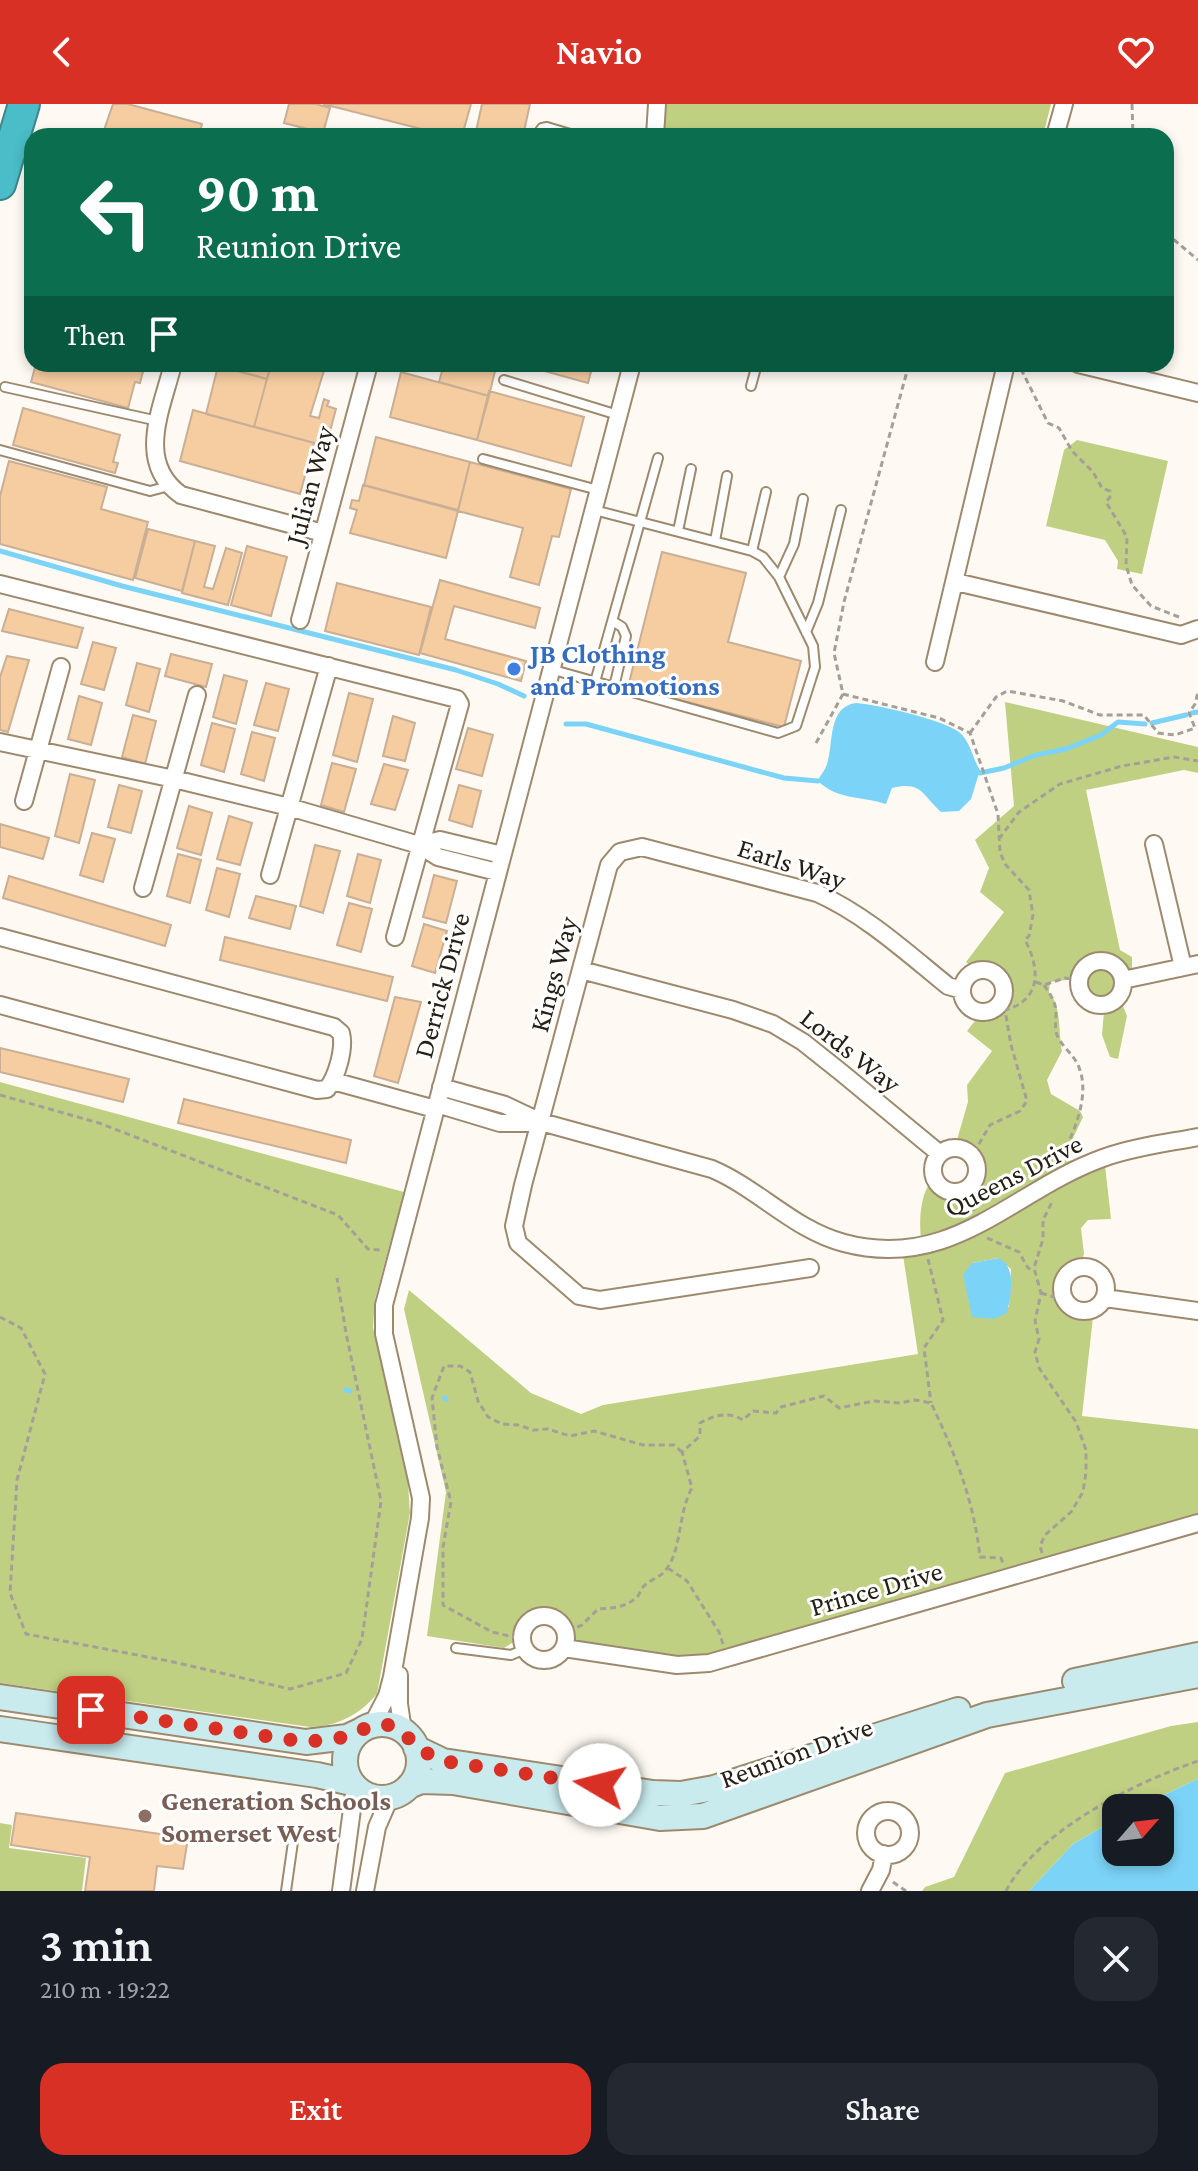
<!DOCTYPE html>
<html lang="en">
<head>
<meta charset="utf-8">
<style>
	body { margin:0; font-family:"Crimson Pro",serif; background:#242831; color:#f1f3f6; height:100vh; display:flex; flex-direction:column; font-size:30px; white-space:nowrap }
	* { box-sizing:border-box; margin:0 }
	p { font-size:26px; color:#9ea1a6 }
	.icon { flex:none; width:44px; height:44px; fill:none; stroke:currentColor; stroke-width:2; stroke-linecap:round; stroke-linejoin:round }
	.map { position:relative; height:1787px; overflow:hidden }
	.side { display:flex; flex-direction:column; background:#171b24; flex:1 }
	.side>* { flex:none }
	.guide { position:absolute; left:24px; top:24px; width:1150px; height:244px; border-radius:24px; box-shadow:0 4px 12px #0003; background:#0b6e4f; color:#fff; overflow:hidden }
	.needle { width:52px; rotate:62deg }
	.fabs { position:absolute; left:1102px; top:1690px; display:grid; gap:16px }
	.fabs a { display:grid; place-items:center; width:72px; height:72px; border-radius:16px; background:#171b24; box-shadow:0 4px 12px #0003; font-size:40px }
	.pin { position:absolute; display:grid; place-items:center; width:68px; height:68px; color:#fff; margin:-34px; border-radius:16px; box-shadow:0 4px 12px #0006 }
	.me { position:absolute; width:88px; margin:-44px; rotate:278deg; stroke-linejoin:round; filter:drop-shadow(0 0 6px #0008) }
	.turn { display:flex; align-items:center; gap:28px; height:168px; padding:0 40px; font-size:36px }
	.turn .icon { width:104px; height:104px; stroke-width:2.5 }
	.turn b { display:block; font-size:56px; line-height:68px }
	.then { display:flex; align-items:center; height:76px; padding:0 40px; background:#0003; gap:16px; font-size:30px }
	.round { display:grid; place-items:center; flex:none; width:84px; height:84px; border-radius:24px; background:#242831 }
	.headline { display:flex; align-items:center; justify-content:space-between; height:136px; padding:0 40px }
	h1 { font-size:48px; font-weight:600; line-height:60px }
	.primary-button { display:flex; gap:16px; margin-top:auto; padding:16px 40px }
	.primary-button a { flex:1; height:92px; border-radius:24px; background:#d93025; color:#fff; font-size:32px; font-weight:600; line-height:92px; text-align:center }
	.primary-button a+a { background:#242831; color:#f1f3f6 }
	header { display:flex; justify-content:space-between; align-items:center; height:104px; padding:0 40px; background:#d93025; color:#fff; font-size:36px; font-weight:600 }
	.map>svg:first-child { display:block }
	.green { fill:#c0d083; fill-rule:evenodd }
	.water { fill:#7bd3f7 }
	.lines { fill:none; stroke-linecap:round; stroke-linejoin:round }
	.stream { stroke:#7bd3f7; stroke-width:5 }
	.building { fill:#f6cda1; stroke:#c8af95; stroke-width:2 }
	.lane-casing { stroke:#9d8a6e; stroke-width:12 }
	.street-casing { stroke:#9d8a6e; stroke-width:20 }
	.secondary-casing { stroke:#9d8a6e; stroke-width:28 }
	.highway-casing { stroke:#3d8689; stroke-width:34 }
	.path { stroke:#a49f97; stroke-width:3; stroke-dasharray:6 4; stroke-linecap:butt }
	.lane { stroke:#fff; stroke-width:8 }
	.street { stroke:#fff; stroke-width:16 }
	.secondary { stroke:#c9ebee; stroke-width:24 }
	.highway { stroke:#4abdc8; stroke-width:30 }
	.route { stroke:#d93025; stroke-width:14; stroke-dasharray:0 25.2 }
	.shop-dot { fill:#3f7fe0; stroke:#fff; stroke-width:3 }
	.education-dot { fill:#8d6e63; stroke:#fff; stroke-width:3 }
	.labels { text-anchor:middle; stroke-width:6; stroke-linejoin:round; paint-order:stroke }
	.street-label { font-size:28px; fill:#261f14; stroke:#fff }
	.shop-label { font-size:28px; font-weight:bold; fill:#366cbe; stroke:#fff; text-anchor:start }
	.education-label { font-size:28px; font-weight:bold; fill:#785e54; stroke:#fff; text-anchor:start }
</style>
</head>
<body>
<header><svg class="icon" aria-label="back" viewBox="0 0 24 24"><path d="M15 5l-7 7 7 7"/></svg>Navio<svg class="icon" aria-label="heart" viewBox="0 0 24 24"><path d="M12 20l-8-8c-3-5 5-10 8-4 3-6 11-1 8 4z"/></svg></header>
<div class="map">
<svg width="1198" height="1787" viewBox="0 0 1198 1787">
	<rect width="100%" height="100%" fill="#fefaf3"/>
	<path class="green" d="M664 0H1051L1043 32H662Z
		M1077 336 1168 357 1142 470 1117 465 1118 457 1105 436 1046 422 1064 346Z
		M1005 598 1198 643V669L1184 666 1086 686 1120 846 1132 853V887L1123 902 1127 912 1118 955 1110 953 1102 931 1104 907C1085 905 1075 894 1074 875L1050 878 1049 888C1062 903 1058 928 1062 947L1047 976 1051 990 1080 1007 1083 1013 1065 1051 1074 1059C1024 1089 977 1119 921 1134 919 1118 920 1091 931 1078 965 1122 1009 1050 956 1039L968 998 967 981 992 947 967 927 978 913C1027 918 1017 846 972 863L966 858 1004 808 980 788 989 764 975 736 1014 702Z
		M0 978 404 1088 375 1195 373 1223 408 1380 410 1409 377 1590C359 1611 338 1622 310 1623L0 1579Z
		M1105 1061 1111 1115 1088 1116 1081 1124 1084 1150 1081 1158C1059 1163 1046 1191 1069 1207 1076 1212 1086 1210 1093 1213L1082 1312 1198 1325V1411L696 1553H678L573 1537C570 1511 547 1500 526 1515L515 1537 504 1544 427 1532 446 1388 404 1205 409 1186 531 1289 581 1310 603 1301 918 1250 903 1151C979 1143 1037 1092 1105 1061ZM998 1154 1011 1165 1009 1203 971 1204 968 1194 972 1159Z
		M1198 1618V1675L1136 1704H1116V1715L1073 1740 1029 1787H922L925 1783 954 1773 1005 1669 1171 1622Z
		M0 1719 12 1721 9 1744 86 1754 82 1787H0Z"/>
	<path class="water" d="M856 599C879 601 941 615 959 628 971 638 972 654 980 666L971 695 959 707 941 708C921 690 922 677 892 684L886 700C862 692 837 696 818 677 820 671 825 667 827 660 834 639 827 603 856 599Z
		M998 1154C1017 1161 1011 1192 1007 1209L994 1215 972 1213 963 1171 972 1159Z
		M1198 1675V1787H1029L1073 1740 1116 1715V1748H1160V1704H1136Z"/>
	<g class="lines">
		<path class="stream" d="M0 447 122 482 456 566 498 580 524 592
			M1192 609 1198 608
			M1152 619 1186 611
			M566 620H586L784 674 818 677
			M980 669 1004 664 1036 651 1066 645 1101 631 1118 618 1145 620
			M346 1286 350 1287
			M444 1294 446 1295"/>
	</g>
	<path class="building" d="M113 0H128L202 20 199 32H102Z
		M289 0H316L330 4 323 29 284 19Z
		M323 0H471L462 32H449Z
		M482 0H530L523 32H475Z
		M36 260H145L140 279 135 278 128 304 31 278Z
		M213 260H271L267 275Z
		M271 260H326L310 312 319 314 324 295 329 297 327 302 336 305 326 342 254 323Z
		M444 260H469L495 267 489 292 439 278Z
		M469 260H498L496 267Z
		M519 260H593L588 279Z
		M218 262 267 275 254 323 206 310Z
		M401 268 489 292 477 336 390 313Z
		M489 287 584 313 571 362 477 336Z
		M23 304 120 331 113 358 118 359 115 369 13 341Z
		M193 306 314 339 300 390 180 357Z
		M376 333 470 358 458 406 364 381Z
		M9 357 107 383 101 405 148 418 133 476 0 440V392Z
		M470 358 571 385 559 433 552 432 539 481 510 473 523 424 458 407Z
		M363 381 458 407 446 454 350 429 357 406 350 404 352 396 359 397Z
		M148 425 195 437 182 487 135 474Z
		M195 437 215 442 204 483 213 485 226 444 242 449 228 501 182 489Z
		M247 442 287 453 271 512 231 501Z
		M662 448 746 469 728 538 801 557 784 623 628 583Z
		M440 476 540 504 535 524 454 502 445 535 526 557 521 577 420 549Z
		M337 479 431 503 419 551 325 527Z
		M9 505 83 524 77 544 2 527Z
		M93 538 116 544 104 586 81 580Z
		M171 550 212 560 206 583 165 572Z
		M7 552 29 556 8 628 0 626V573Z
		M137 559 160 565 149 608 126 601Z
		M224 571 247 577 236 620 213 613Z
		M266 579 289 585 278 627 254 621Z
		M349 589 373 595 357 658 333 651Z
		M79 592 102 599 91 641 68 635Z
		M133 611 156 617 145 660 122 653Z
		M393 612 415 619 405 657 383 652Z
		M212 619 235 625 224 668 201 661Z
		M468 624 493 631 482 672 456 665Z
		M252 628 275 634 264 677 241 670Z
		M332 659 356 665 344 708 321 701Z
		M384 660 408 666 395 706 371 700Z
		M70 670 95 676 79 739 55 732Z
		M119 681 142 687 131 729 108 723Z
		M459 681 481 687 472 723 449 716Z
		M189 702 212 709 201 751 177 744Z
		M229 712 252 719 240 761 217 755Z
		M0 720 49 734 43 755 0 743Z
		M92 729 115 735 103 778 80 771Z
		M315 741 340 747 323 809 300 802Z
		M178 750 201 756 190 799 167 792Z
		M358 750 381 756 370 799 347 792Z
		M217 764 240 770 229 813 206 806Z
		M434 771 457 777 446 819 423 813Z
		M9 772 171 821 165 842 3 794Z
		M256 792 296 802 290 825 249 814Z
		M349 799 372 805 361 848 337 841Z
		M424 820 447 827 435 869 412 862Z
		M225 833 393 873 387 897 220 856Z
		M395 893 421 898 398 979 374 972Z
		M0 944 129 975 123 998 0 968Z
		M184 995 351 1036 346 1059 178 1019Z
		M16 1709 188 1734 183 1765 157 1762 154 1787H85L90 1753 11 1741Z"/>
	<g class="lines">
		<defs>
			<path id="lane" d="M536 32 542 24 547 23 577 32
				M504 276 618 311
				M751 282 757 260
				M5 283 158 317
				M0 346 150 387 169 382
				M483 355 598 386
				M678 427 691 365
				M715 437 727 372
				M752 447 766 388
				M779 473 794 440 803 395
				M614 518 622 523 626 532 614 583
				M806 528 818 499 841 406
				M550 565 778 629 796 622 815 563 813 542 779 473 763 453 752 447 594 406
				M595 578 658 354
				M456 1544 511 1551 525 1545
				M286 1787 293 1738"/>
			<path id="street" d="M655 32 657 0
				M1055 32 1064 0
				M173 260C162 305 135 358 181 391L323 429
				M1078 260 1198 289
				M956 478 1181 531 1198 525
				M0 480 457 595 460 600 395 833
				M300 516 369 260
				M935 558 1006 260
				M0 638 174 675 289 703 419 741 438 753 497 768
				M24 697 61 563
				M1154 740 1183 863
				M419 741 440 736 502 751
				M270 771 329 562
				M143 784 197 591
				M0 833 334 923 341 929C345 944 337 973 327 985L317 986 0 901
				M1079 879a22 22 0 1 1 44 0a22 22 0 1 1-44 0Z
				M581 866 733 906 773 920 803 938 842 969 940 1050
				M962 887a21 21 0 1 1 42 0a21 21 0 1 1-42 0Z
				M1123 876 1198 860
				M333 977 435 1005
				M441 983 505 1001 541 1018 712 1065C759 1085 794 1126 844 1139 953 1168 1013 1086 1103 1054 1133 1043 1167 1039 1198 1033
				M437 1000 500 1019H535
				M933 1066a22 22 0 1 1 44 0a22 22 0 1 1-44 0Z
				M1062 1185a22 22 0 1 1 44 0a22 22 0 1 1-44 0Z
				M810 1164 600 1196 579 1192 518 1139 514 1122 523 1081 609 761 620 748 642 743 817 789C866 811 906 848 948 882L962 886
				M1105 1194 1198 1207
				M522 1534a22 22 0 1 1 44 0a22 22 0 1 1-44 0Z
				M564 1544 677 1561 709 1559 1198 1419
				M399 1571V1600L403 1627
				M372 1621 387 1592 392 1573 420 1414 421 1394 384 1230V1201L632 260
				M866 1729a22 22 0 1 1 44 0a22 22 0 1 1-44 0Z
				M341 1787 355 1683
				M365 1787 377 1723 390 1693
				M870 1787 881 1766 884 1750"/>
			<path id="secondary" d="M1075 1577 1198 1551
				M0 1593 306 1638 347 1633 362 1626
				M345 1657a37 37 0 1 1 74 0a37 37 0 1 1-74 0Z
				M0 1625 317 1671 352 1679
				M416 1644 443 1657 653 1689 681 1690 714 1684 958 1606
				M409 1682 421 1677 453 1678 660 1714 703 1712 987 1611 1198 1571"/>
			<path id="highway" d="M0 80 24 0"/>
		</defs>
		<use href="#lane" class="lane-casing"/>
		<use href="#street" class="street-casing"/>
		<use href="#secondary" class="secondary-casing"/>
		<use href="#highway" class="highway-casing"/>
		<path class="path" d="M1132 0 1133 32
			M1166 129 1198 156
			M1021 265 1048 319 1059 324 1072 347 1093 368 1102 384 1110 387V393L1106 398 1127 433 1126 461 1132 481 1151 502 1179 513
			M843 590 939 614 970 629 998 710 1000 748 1005 760 1029 786 1033 811 1029 832 1025 836C1040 864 1042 896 1005 906L1011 941 1027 997 1020 1007 990 1021 972 1052
			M970 629 996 593 1007 587 1063 597 1100 611H1144L1158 629 1175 631 1195 624 1189 609 1195 600 1198 588
			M816 639 843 590 834 549 844 498 909 260
			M999 735 1019 708 1060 680 1122 662 1174 653 1198 657
			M1036 878 1044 881 1065 874 1080 876
			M1044 881C1050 890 1056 898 1056 909 1056 916 1055 922 1056 928 1059 940 1071 948 1077 959 1092 987 1075 1028 1060 1054
			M999 900 1005 906
			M0 991 99 1019 338 1111 368 1145 380 1146
			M967 1084 974 1107
			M987 1134 1019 1148 1028 1164 1034 1167
			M928 1155 943 1216 924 1244 931 1299
			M1041 1189 1057 1194 1063 1192
			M0 1213 21 1224 45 1270 17 1376 10 1489 26 1530 169 1557 290 1585 346 1569 362 1535 381 1397 346 1229 337 1174
			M1042 1449 1040 1442 1045 1431 1071 1408 1083 1388 1086 1368V1346L1076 1318 1039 1264 1035 1248 1039 1235 1035 1217 1041 1189 1034 1164 1043 1135V1116L1052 1098
			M668 1464 687 1477 719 1528 723 1540
			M568 1527 582 1521 598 1505C613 1504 626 1504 638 1492 640 1489 641 1484 645 1481 651 1475 659 1474 665 1467 682 1447 678 1408 692 1384L682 1348 700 1332V1319C715 1311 727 1307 743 1316L753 1307 776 1309 781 1303 824 1292 839 1304 874 1297 900 1299 915 1296 931 1299C955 1349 974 1397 980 1453L1001 1454 1003 1459
			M518 1534 492 1528 443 1501V1443L451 1398 437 1343 432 1294 444 1262H460L470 1268 478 1297 488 1313 502 1320 518 1321 533 1326 548 1325 570 1332 594 1327 643 1341H674L682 1348
			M893 1778 906 1787
			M1006 1787C1037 1727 1136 1678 1198 1657"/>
		<use href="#lane" class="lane"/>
		<use href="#street" class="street"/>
		<use href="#secondary" class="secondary"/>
		<use href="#highway" class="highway"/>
	</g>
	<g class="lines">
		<path class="route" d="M91 1606 306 1638 347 1633 372 1621H388L403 1627 416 1644 443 1657 600 1681"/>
	</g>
	<circle class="shop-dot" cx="514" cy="565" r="8"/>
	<circle class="education-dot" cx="145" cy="1712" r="8"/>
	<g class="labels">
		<g class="street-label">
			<text transform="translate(309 381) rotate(-75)" y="10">Julian Way</text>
			<text transform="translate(792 759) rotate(18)" y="10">Earls Way</text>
			<text transform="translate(553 870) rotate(-75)" y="10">Kings Way</text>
			<text transform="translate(441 881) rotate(-75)" y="10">Derrick Drive</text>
			<text transform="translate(851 946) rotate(38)" y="10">Lords Way</text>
			<text transform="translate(1013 1071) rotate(-27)" y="10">Queens Drive</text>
			<text transform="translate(876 1484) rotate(-16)" y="10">Prince Drive</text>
			<text transform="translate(796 1648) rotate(-20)" y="10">Reunion Drive</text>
		</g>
		<g class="shop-label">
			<text x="530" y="559">JB Clothing<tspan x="530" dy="32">and Promotions</tspan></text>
		</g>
		<g class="education-label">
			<text x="161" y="1706">Generation Schools<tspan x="161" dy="32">Somerset West</tspan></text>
		</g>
	</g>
</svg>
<div class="fabs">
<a><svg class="needle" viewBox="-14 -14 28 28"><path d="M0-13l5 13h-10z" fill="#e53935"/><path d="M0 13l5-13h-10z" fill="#9ea1a6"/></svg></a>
</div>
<div class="pin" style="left:91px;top:1606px;background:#d93025"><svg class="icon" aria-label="arrive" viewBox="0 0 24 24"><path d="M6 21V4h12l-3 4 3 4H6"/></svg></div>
<svg class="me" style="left:600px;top:1681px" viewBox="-20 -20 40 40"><circle r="19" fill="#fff"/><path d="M0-13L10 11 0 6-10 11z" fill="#d93025"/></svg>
<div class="guide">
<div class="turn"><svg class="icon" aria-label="left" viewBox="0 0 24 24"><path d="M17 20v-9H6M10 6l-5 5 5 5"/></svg><div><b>90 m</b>Reunion Drive</div></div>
<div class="then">Then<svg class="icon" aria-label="arrive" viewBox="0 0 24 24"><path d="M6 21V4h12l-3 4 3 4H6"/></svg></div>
</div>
</div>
<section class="side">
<div class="headline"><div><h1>3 min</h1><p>210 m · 19:22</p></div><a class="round"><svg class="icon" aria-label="close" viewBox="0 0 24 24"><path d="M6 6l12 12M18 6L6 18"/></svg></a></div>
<div class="primary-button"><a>Exit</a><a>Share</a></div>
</section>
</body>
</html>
